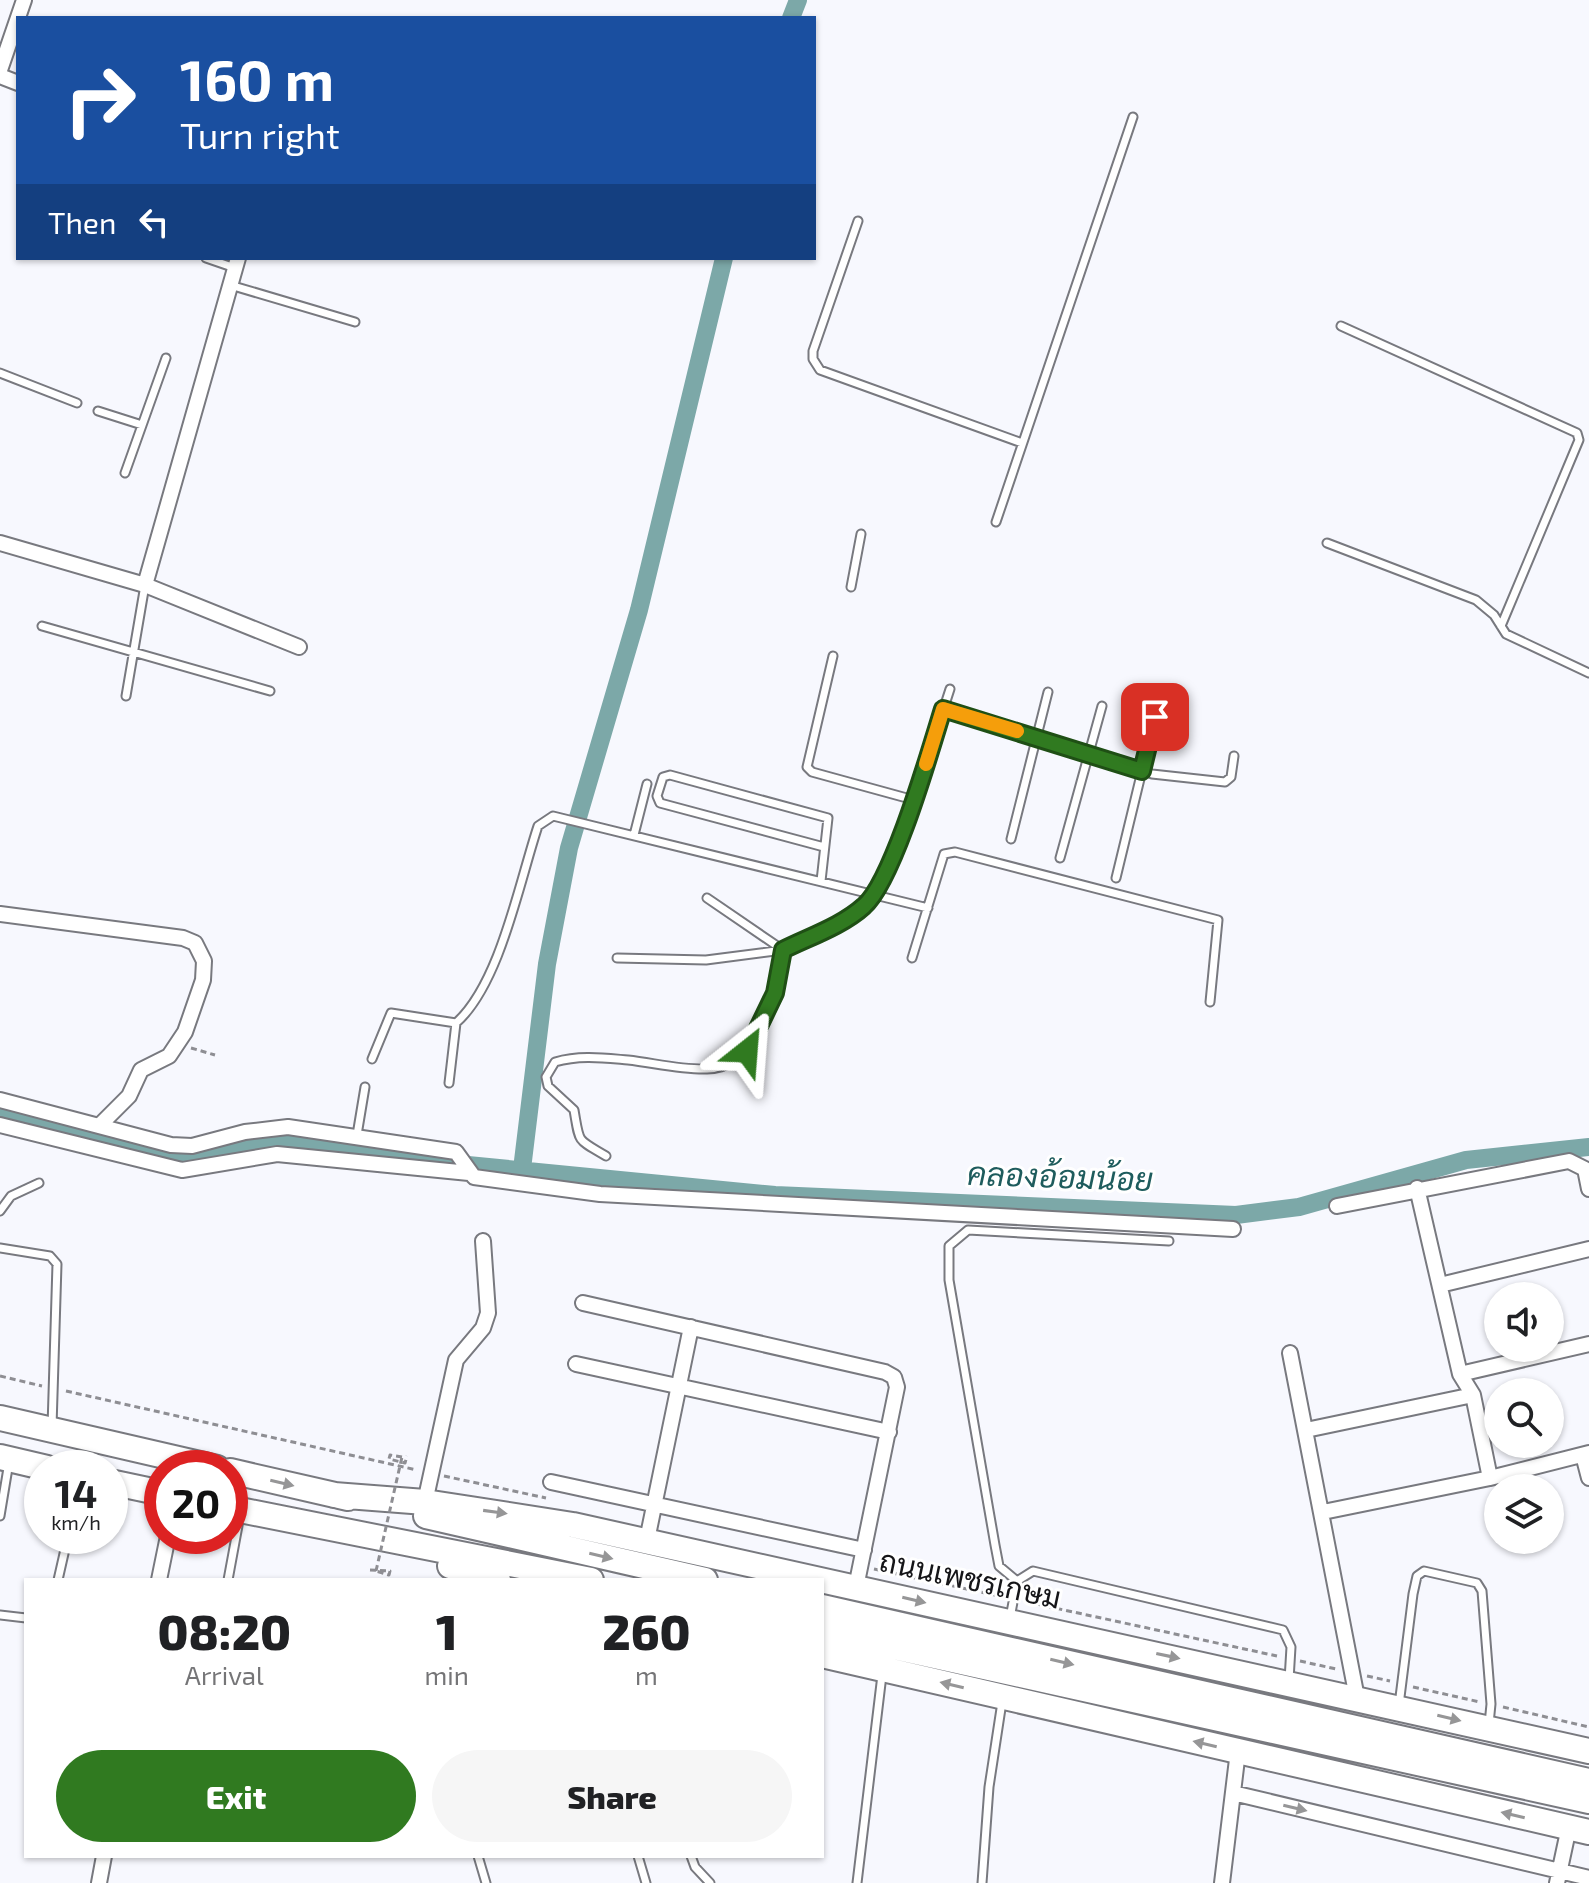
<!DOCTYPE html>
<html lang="en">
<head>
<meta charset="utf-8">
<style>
	body { margin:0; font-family:"Exo 2",Sarabun,sans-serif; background:#f6f6f6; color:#202124; height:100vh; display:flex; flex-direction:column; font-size:30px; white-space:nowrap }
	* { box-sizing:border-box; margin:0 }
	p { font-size:26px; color:#757577 }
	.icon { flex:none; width:44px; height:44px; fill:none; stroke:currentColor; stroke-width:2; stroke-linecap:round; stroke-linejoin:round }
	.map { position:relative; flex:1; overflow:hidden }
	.details { position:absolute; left:24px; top:1578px; width:800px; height:280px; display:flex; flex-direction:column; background:#fff; border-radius:0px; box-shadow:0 2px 6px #0004 }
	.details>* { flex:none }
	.guide { position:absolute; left:16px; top:16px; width:800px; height:244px; border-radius:0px; box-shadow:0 2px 6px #0004; background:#1a4fa0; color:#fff; overflow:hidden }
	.buttons { position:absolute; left:1484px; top:1282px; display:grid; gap:16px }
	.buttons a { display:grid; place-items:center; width:80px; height:80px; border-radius:50%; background:#fff; box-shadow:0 2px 6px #0004; font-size:40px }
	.speed { position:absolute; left:24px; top:1450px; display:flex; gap:16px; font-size:40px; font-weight:700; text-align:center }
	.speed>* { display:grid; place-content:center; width:104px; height:104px; border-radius:50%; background:#fff; box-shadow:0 2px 6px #0004; line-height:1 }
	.speed small { font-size:20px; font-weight:400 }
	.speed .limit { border:12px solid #d22; background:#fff; color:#111 }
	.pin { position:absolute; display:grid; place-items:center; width:68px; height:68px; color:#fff; margin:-34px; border-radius:16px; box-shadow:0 4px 12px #0006 }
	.me { position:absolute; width:88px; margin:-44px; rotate:28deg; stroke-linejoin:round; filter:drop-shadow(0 0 6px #0008) }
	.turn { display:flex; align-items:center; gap:28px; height:168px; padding:0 32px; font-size:36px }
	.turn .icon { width:104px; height:104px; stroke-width:2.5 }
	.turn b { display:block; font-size:56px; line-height:68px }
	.then { display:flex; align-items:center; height:76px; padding:0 32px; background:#0003; gap:16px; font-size:30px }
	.eta { display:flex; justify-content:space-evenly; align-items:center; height:136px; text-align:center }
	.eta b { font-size:48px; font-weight:800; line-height:56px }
	.button { display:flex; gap:16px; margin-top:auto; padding:16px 32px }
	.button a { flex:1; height:92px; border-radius:48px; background:#307a20; color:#fff; font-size:32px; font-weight:800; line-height:92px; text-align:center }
	.button a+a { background:#f6f6f6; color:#202124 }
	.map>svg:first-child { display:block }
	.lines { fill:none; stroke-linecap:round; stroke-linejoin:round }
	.canal { stroke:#7ca8a8; stroke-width:18 }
	.lane-casing { stroke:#78797f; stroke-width:11 }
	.street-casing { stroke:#78797f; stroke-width:18 }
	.primary-casing { stroke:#78797f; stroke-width:28 }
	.path { stroke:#8e8e93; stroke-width:3; stroke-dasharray:6 4; stroke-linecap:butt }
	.lane { stroke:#fff; stroke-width:7 }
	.street { stroke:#fff; stroke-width:14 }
	.primary { stroke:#fff; stroke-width:24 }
	.path-bridge { stroke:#8e8e93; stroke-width:3; stroke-dasharray:6 4; stroke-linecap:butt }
	.oneway { fill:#969697 }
	.route-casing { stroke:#1f4f15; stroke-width:20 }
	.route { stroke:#307a20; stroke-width:14 }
	.slow { stroke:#f59e0b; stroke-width:14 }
	.labels { text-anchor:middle; stroke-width:6; stroke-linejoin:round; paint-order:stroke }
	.street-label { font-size:30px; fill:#151518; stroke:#fff }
	.water-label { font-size:32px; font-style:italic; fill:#1e5c5d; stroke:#fff }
</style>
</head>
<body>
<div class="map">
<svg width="1589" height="1883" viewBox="0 0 1589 1883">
	<rect width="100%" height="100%" fill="#f7f8fe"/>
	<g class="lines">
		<path class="canal" d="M791 18 798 0
			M0 1115 144 1153 192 1159 286 1141 406 1159 775 1195 1236 1215 1299 1207 1466 1160 1589 1147
			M522 1169 547 964 569 848 639 610 724 258"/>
		<defs>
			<path id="lane" d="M858 221 813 351V359L820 370 1022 443
				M206 258 235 268
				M230 285 355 322
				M1341 326 1577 433 1579 440 1501 626
				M0 373 77 403
				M98 411 142 425
				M125 473 166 358
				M996 522 1133 117
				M1327 543 1476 600 1494 615 1506 634 1589 673
				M851 587 861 534
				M42 626 270 691
				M833 656 807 767 812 772 914 800
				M126 696 145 585
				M943 709 1152 774 1225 782 1231 777 1234 756
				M634 835 647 784
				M1011 839 1048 692
				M1060 858 1102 706
				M1116 878 1155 717
				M821 881 828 818 670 775 663 777 657 796 660 803 824 847
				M617 958 706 960 783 950 862 909 875 895 914 800 950 689
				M912 958 944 854 955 852 1218 920 1210 1002
				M372 1059 391 1013 456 1023C500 984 519 883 538 826L553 816 928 908
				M449 1083 456 1023
				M357 1135 365 1087
				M606 1156C576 1138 580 1144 574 1110L548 1086 546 1077 555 1062C580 1055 603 1058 628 1060 654 1063 682 1070 707 1069 763 1067 775 992 783 950L707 898
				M0 1211 11 1196 39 1183
				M0 1248 50 1256 57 1264 52 1427
				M0 1516 9 1462
				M58 1580 68 1536
				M228 1580 240 1515
				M1017 1581 999 1566 995 1545 949 1280V1246L968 1230 1169 1241
				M0 1615 26 1618
				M1010 1618 1017 1581 1033 1571 1283 1630 1291 1647 1289 1680
				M1399 1705 1413 1594 1417 1576 1424 1571 1477 1583 1482 1591 1491 1704 1489 1724
				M478 1856 486 1883
				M638 1856 646 1883
				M691 1856 695 1867 710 1883
				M857 1883 882 1675
				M982 1883 989 1787 1002 1702"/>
			<path id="street" d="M0 70 24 0
				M0 76 18 83
				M0 543 145 585 299 647
				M145 585 238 258
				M0 914 183 938 195 943 204 961 203 980 185 1032 169 1056 141 1070 129 1096 100 1125
				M0 1100 171 1145 192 1146 245 1132 288 1127 456 1152 474 1177 600 1194 1233 1229
				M0 1125 182 1170 277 1154 469 1173
				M1337 1206 1569 1161 1585 1169 1589 1189
				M1440 1285 1589 1249
				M583 1303 885 1372 894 1377 897 1387 856 1587
				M1290 1353 1357 1698
				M576 1364 889 1432
				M1460 1374 1589 1344
				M1306 1430 1473 1395
				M1583 1455 1589 1478
				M1490 1478 1589 1453
				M551 1482 864 1550
				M425 1502 456 1360 483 1328 488 1313 483 1241
				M1323 1512 1490 1478 1473 1395 1460 1374 1417 1188
				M647 1540 691 1327
				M159 1580 168 1536
				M1233 1793 1589 1878
				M99 1883 104 1856
				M1222 1883 1238 1751
				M1557 1883 1569 1827"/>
			<path id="primary" d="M0 1418 217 1468
				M0 1457 47 1468
				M230 1471 348 1498
				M110 1482 162 1493
				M334 1495 425 1502 573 1525 1589 1751
				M230 1508 591 1580
				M426 1516 705 1580
				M450 1566 498 1580
				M822 1607 1589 1781
				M822 1631 1589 1801
				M822 1655 1589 1832"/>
		</defs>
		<use href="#lane" class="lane-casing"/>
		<use href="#street" class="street-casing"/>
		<use href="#primary" class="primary-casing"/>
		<path class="path" d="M191 1048 215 1055
			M0 1376 42 1386
			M66 1391 417 1470
			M402 1457 390 1455 389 1459 405 1463 407 1456
			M444 1476 546 1498
			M874 1569 1004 1597
			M370 1570 390 1571 389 1575 376 1571
			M1027 1602 1277 1656
			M1300 1661 1336 1669
			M1367 1676 1390 1681
			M1413 1687 1480 1702
			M1503 1707 1589 1727"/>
		<use href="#lane" class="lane"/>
		<use href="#street" class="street"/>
		<use href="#primary" class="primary"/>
		<path class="path-bridge" d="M376 1571 402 1457"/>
	</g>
	<defs><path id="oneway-solid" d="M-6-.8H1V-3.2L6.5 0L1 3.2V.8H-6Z" transform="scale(2)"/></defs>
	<g class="oneway">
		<use href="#oneway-solid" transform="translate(282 1483) rotate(13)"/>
		<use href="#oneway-solid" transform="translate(495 1512) rotate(8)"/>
		<use href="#oneway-solid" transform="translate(601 1556) rotate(13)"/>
		<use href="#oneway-solid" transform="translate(914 1600) rotate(13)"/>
		<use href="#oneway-solid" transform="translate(1168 1656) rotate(12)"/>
		<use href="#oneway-solid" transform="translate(1062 1662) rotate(13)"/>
		<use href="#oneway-solid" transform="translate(952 1685) rotate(-167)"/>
		<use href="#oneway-solid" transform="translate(1449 1718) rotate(13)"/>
		<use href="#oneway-solid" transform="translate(1205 1744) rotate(-167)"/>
		<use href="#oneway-solid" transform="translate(1295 1808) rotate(13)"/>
		<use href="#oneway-solid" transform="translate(1513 1815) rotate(-167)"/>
	</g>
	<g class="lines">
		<defs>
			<path id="route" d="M747 1051 775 993 783 950C809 937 842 926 864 906 893 881 930 751 943 709L1142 771 1155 717"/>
		</defs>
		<use href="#route" class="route-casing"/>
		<use href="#route" class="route"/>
		<path class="slow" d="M926 764 943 709 1017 731"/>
	</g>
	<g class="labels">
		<g class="street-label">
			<text transform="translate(970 1580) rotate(12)" y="10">ถนนเพชรเกษม</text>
		</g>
		<g class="water-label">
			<text transform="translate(1060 1177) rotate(2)" y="11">คลองอ้อมน้อย</text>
		</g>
	</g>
</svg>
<div class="buttons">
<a><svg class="icon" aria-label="sound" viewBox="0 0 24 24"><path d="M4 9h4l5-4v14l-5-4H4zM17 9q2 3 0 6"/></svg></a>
<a><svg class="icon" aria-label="search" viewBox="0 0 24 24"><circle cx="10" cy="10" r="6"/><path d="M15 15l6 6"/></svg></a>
<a><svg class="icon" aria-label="layers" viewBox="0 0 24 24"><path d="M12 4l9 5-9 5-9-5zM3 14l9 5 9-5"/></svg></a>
</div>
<div class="speed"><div>14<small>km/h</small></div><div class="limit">20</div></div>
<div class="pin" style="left:1155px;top:717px;background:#d93025"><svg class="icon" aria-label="arrive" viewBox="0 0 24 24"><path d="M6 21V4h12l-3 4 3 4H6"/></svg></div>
<svg class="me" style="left:747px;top:1051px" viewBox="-20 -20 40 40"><path d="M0-17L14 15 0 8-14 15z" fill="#307a20" stroke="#fff" stroke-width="4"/></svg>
<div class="guide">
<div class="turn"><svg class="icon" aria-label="right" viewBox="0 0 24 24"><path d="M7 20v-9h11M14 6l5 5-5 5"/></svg><div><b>160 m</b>Turn right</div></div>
<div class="then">Then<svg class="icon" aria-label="left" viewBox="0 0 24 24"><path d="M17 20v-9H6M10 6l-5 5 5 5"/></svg></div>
</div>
<section class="details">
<div class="eta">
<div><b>08:20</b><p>Arrival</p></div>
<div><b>1</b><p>min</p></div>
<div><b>260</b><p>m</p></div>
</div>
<div class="button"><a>Exit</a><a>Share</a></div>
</section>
</div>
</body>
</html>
